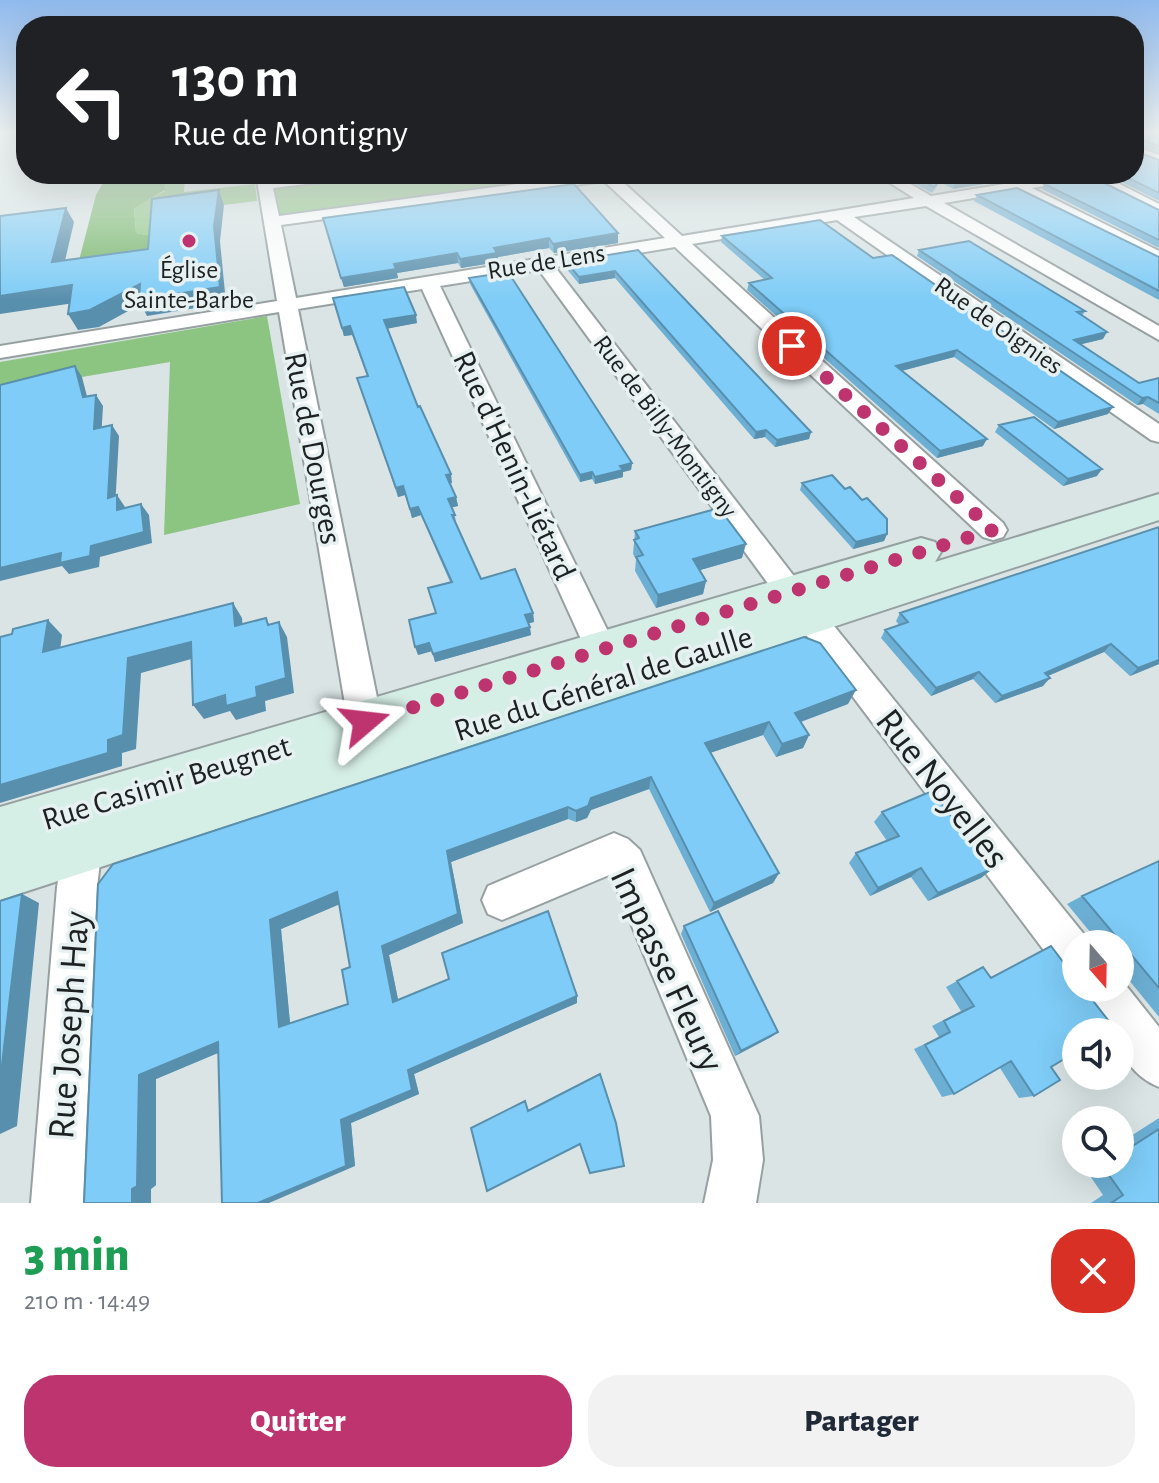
<!DOCTYPE html>
<html lang="fr">
<head>
<meta charset="utf-8">
<style>
	body { margin:0; font-family:"Alegreya Sans",sans-serif; background:#f2f2f3; color:#1f2937; height:100vh; display:flex; flex-direction:column; font-size:30px; white-space:nowrap }
	* { box-sizing:border-box; margin:0 }
	p { font-size:26px; color:#747a83 }
	.icon { flex:none; width:44px; height:44px; fill:none; stroke:currentColor; stroke-width:2; stroke-linecap:round; stroke-linejoin:round }
	.map { position:relative; height:1203px; overflow:hidden }
	.drawer { display:flex; flex-direction:column; background:#fff; flex:1 }
	.drawer>* { flex:none }
	.guide { position:absolute; left:16px; top:16px; width:1128px; height:168px; border-radius:32px; box-shadow:0 8px 32px #0002; background:#202124; color:#fff; overflow:hidden }
	.needle { width:52px; rotate:160deg }
	.tools { position:absolute; left:1062px; top:930px; display:grid; gap:16px }
	.tools a { display:grid; place-items:center; width:72px; height:72px; border-radius:50%; background:#fff; box-shadow:0 8px 32px #0002; font-size:40px }
	.pin { position:absolute; display:grid; place-items:center; width:68px; height:68px; color:#fff; margin:-34px; border:4px solid #fff; border-radius:50%; box-shadow:0 2px 8px #0007 }
	.me { position:absolute; width:88px; margin:-44px; rotate:73deg; stroke-linejoin:round; filter:drop-shadow(0 0 6px #0008) }
	.turn { display:flex; align-items:center; gap:28px; height:168px; padding:0 24px; font-size:36px }
	.turn .icon { width:104px; height:104px; stroke-width:2.5 }
	.turn b { display:block; font-size:56px; line-height:68px }
	.round { display:grid; place-items:center; flex:none; width:84px; height:84px; border-radius:32px; background:#f2f2f3 }
	.head { display:flex; align-items:center; justify-content:space-between; height:136px; padding:0 24px }
	h1 { font-size:48px; font-weight:800; line-height:60px; color:#1e9e55 }
	.action { display:flex; gap:16px; margin-top:auto; padding:16px 24px }
	.action a { flex:1; height:92px; border-radius:32px; background:#be346e; color:#fff; font-size:32px; font-weight:800; line-height:92px; text-align:center }
	.action a+a { background:#f2f2f3; color:#1f2937 }
	.map>svg:first-child { display:block }
	.green { fill:#8cc581 }
	.forest { fill:#78b76c }
	.lines { fill:none; stroke-linecap:round; stroke-linejoin:round }
	.street-casing { stroke:#97a0a1; stroke-width:4 }
	.secondary-casing { stroke:#97a0a1; stroke-width:4 }
	.street { fill:#fff; fill-rule:evenodd }
	.secondary { fill:#d5eee6; fill-rule:evenodd }
	.wall { fill:#6cafd4; fill-rule:evenodd }
	.shaded-wall { fill:#588fad }
	.building { fill:#7eccf7; stroke:#588fad; stroke-width:2; fill-rule:evenodd }
	.route { stroke:#be346e; stroke-width:14; stroke-dasharray:0 25.2 }
	.poi-dot { fill:#be346e; stroke:#e7f1f2; stroke-width:3 }
	.labels { text-anchor:middle; stroke-width:7; stroke-linejoin:round; paint-order:stroke }
	.far-street-label { font-size:26px; fill:#1e2121; stroke:#e7f1f2 }
	.far-poi-label { font-size:26px; fill:#1e2121; stroke:#e7f1f2 }
	.street-label { font-size:32px; fill:#1e2121; stroke:#e7f1f2 }
	.near-street-label { font-size:38px; fill:#1e2121; stroke:#e7f1f2 }
</style>
</head>
<body>
<div class="map">
<svg width="1159" height="1203" viewBox="0 0 1159 1203">
	<rect width="100%" height="100%" fill="#dae4e5"/>
	<path class="green" d="M166 174H185L184 192 255 184 257 201 159 213 157 237 136 233 134 207 165 191Z
		M392 174H594L281 218 275 189Z
		M267 316 300 504 164 535 170 362 82 377 0 398V362Z"/>
	<path class="forest" d="M108 174H166L165 190 134 208 136 233 157 237 156 261 76 272 96 195Z"/>
	<g class="lines">
		<defs>
			<path id="street" d="M1134 146 1159 155V164L1134 155Z
				M256 174H270L271 180 320 174H363L356 178 273 188 279 216 591 174H614L682 236 914 198 876 174H893L931 196 1065 174H1100L1159 204V215L1088 179 1032 188 1159 251V263L1015 191 944 203 1159 326V340L926 206 854 217 1159 424V442L1151 440 837 220 692 244 1003 523 1007 530 1003 537 993 540 983 537 675 247 555 267 800 584 1091 943 1076 944V980L1061 973 780 600 539 270 440 286 617 650 612 659 601 663 590 659 422 289 298 309 382 722 377 733 365 737 353 733 348 722 279 312 0 358V346L277 301ZM604 181 665 238 296 298 281 225Z
				M83 827 97 832 102 846 97 887 83 1203H31L57 887 64 846 69 832Z
				M614 833 628 839 640 850 759 1116 763 1160 756 1203H704L713 1160 711 1116 612 878 609 875 502 920 488 914 482 900 488 886Z
				M1120 978 1159 1027V1087C1135 1077 1120 1058 1120 1032H1106L1084 1004 1078 988H1120Z"/>
			<path id="secondary" d="M1159 494V520L0 900V807L921 538 935 542 941 552 935 562Z"/>
		</defs>
		<use href="#street" class="street-casing"/>
		<use href="#secondary" class="secondary-casing"/>
		<use href="#street" class="street"/>
		<use href="#secondary" class="secondary"/>
	</g>
	<path class="wall" d="M1134 132H1159V152L1134 144 1135 151 1159 160V201L1106 174H1134Z
		M897 174H1046L953 189 940 182 932 193Z
		M1044 184 1159 210V248L1042 189Z
		M977 195 1159 257V300L974 201Z
		M323 218 618 243 554 253 549 248 498 257V262L461 268 458 263 397 273 398 278 344 287Z
		M722 236 873 258 1108 414 1054 429 954 357 902 371 983 446 937 458 747 290 749 283 765 280 721 242Z
		M638 250 811 432 809 439 775 447 765 437 754 439 615 278 579 284 566 268V262Z
		M919 250 1085 311 1082 316 1103 339 1081 344 1139 383 1159 378V414L1143 404 1137 405 917 256Z
		M469 278 632 463 631 470 623 472V477L595 484 592 479 580 482 470 284Z
		M333 298 417 323 388 328 418 407 452 483H450L456 497 458 506 452 507 455 515 456 524 481 579 533 613 534 622 528 623 531 635 435 662 432 651 418 655 436 613 428 588 450 582 421 515 412 518 405 495 398 497 357 378 367 376 352 335 344 336Z
		M999 425 1097 476 1063 486 995 432Z
		M802 483 845 489 862 500 887 534 884 541 853 549 800 490Z
		M1159 527V664L1130 676 1104 652 1048 676 1043 686 995 703 973 679 931 696 881 638 885 630 899 625 896 621 900 613Z
		M635 531 742 558 700 570 706 581 703 594 656 608 635 571 636 559 633 554Z
		M848 704 801 722 809 735 803 748 776 757 763 735 710 753 779 873 773 883 710 912 649 789 591 810 587 818 576 822 568 819 451 862 463 923 389 955 398 1000 577 1003 414 1074 419 1094 351 1123 355 1166 218 1053 156 1079V1185L151 1189 113 864ZM339 904 350 967 348 1004 290 1023 281 929Z
		M882 812 992 869 981 878 928 901 911 877 870 896 849 863 856 853 887 841 874 822Z
		M1159 861V1017L1120 969V944H1100L1067 904 1082 896Z
		M684 926 778 1032 771 1037 735 1056 681 934Z
		M983 967 1051 1067 1034 1096 1019 1098 1000 1068 954 1094 942 1097 914 1049 939 1037 932 1026 961 1011 946 987Z
		M1159 1118V1203H1091L1103 1195 1082 1164H1120L1123 1141Z"/>
	<path class="shaded-wall" d="M214 174H253L216 178Z
		M1014 174H1046L953 189 955 184Z
		M219 190 224 205 220 241 226 303 147 316 141 304 99 327 78 330 68 314 214 226Z
		M66 208 74 222 61 278 52 262Z
		M618 233V243L554 253 553 244Z
		M549 238V248L498 257V262L461 268 460 259 494 248Z
		M457 253 458 263 397 273 398 278 344 287 341 278 394 264Z
		M615 271V278L579 284V277Z
		M72 285 81 302 0 314V296Z
		M416 315 417 323 386 329 384 320Z
		M350 326 352 335 344 336 342 328Z
		M1107 332 1103 339 1070 347 1074 340Z
		M957 350 954 357 893 373 896 366Z
		M75 366 82 377 90 408 83 397Z
		M96 395 103 406 101 440 94 429Z
		M1148 397 1143 404 1137 405 1142 398Z
		M1113 407 1108 414 1054 429 1058 422Z
		M112 425 119 436 115 509 108 498Z
		M766 430 765 437 754 439 756 432Z
		M811 432 809 439 775 447 777 440Z
		M987 439 983 446 937 458 940 451Z
		M632 463 631 470 623 472V477L595 484V477L620 466Z
		M1102 469 1097 476 1063 486 1068 479Z
		M592 472V479L580 482V475Z
		M451 474 452 483 448 484 446 475Z
		M403 486 405 495 398 497 396 488Z
		M117 495 125 507 124 521 117 510Z
		M456 497 458 506 450 508 448 499Z
		M141 504 149 515 152 543 100 557 99 567 69 574 62 566 0 581V568L91 546Z
		M418 507 421 515 412 518 410 509Z
		M887 534 884 541 853 549 856 542Z
		M746 544 742 558 690 573 693 559Z
		M706 581 703 594 656 608 658 595Z
		M233 603 242 618 244 641 235 626Z
		M533 613 534 622 526 624 525 615Z
		M48 620 62 635 58 666 43 652Z
		M279 622 287 637 294 693 265 701 266 711 236 720 230 711 204 719 193 705 256 687Z
		M530 627 531 635 435 662 433 654Z
		M191 642 202 656 141 673 136 749 122 753V766L0 803V785L108 740 128 658Z
		M429 643 432 651 418 655 415 647Z
		M1111 644 1104 652 1038 680 1045 673Z
		M1159 660V664L1130 676 1138 668Z
		M979 672 973 679 931 696 936 688Z
		M1050 678 1043 686 995 703 1002 696Z
		M856 690 848 704 789 726 795 713Z
		M769 722 763 735 701 756 705 743Z
		M809 735 803 748 776 757 782 744Z
		M651 777 649 789 591 810 587 818 576 822V811L591 798Z
		M568 807V819L451 862 463 923 389 955 400 1009 393 1002 382 946 447 851Z
		M921 868 911 877 870 896 878 888Z
		M992 869 981 878 928 901 938 893Z
		M779 873 773 883 710 912 714 903Z
		M337 892 345 902 281 929 291 1033 279 1027 270 920Z
		M22 894 39 903 17 1126 0 1134V1082Z
		M577 996V1003L414 1074 419 1094 351 1123 355 1166 269 1203H258L341 1120 408 1070Z
		M778 1032 771 1037 735 1056 741 1051Z
		M218 1042 232 1047 156 1079V1185L151 1189V1203H132L139 1075Z"/>
	<path class="building" d="M1134 132H1159V146L1138 138 1134 141Z
		M1134 142 1135 151 1159 160V193L1120 174H1134Z
		M910 174H1014L955 184 942 177 934 187Z
		M1090 176 1159 210V240L1044 184Z
		M574 184 618 233 553 244 549 238 494 248 497 253 460 259 457 253 394 264 396 269 341 278 323 218Z
		M1017 188 1159 257V291L977 195Z
		M219 190 214 226 220 287 139 300 140 284 90 310 68 314 72 285 0 296V216L66 208 52 262 148 249 152 199Z
		M820 220 873 258 892 255 1113 407 1058 422 957 350 896 366 987 439 940 451 749 283 772 278 722 236Z
		M969 241 1085 311 1077 312 1107 332 1074 340 1139 383 1159 378V403L1148 397 1142 398 919 250Z
		M638 250 811 432 777 440 766 430 756 432 615 271 579 277 566 262Z
		M508 272 632 463 620 466 623 470 595 477 592 472 580 475 469 278Z
		M404 287 416 315 384 320 418 407 420 406 451 474 446 475 456 497 448 499 455 515H452L481 579 515 569 533 613 525 615 530 627 433 654 429 643 415 647 409 620 436 613 428 588 452 582 418 507 410 509 403 486 396 488 357 378 368 376 350 326 342 328 333 298Z
		M75 366 83 397 96 395 94 429 112 425 108 498 117 495V510L141 504 144 532 91 546 90 556 60 563 61 553 0 568V385Z
		M1034 417 1102 469 1068 479 999 425Z
		M832 475 845 489 850 487 862 500 867 498 887 519V534L856 542 802 483Z
		M719 508 746 544 693 559 706 581 658 595 636 557 643 555 634 540 639 538 635 531Z
		M1159 527V660L1138 668 1111 644 1045 673 1050 678 1002 696 979 672 936 688 885 630 908 622 900 613Z
		M233 603 235 626 266 618 268 625 279 622 286 678 256 687 257 697 226 706 225 695 193 705 191 642 128 658 123 735 108 740V753L0 785V637L12 634 13 629 48 620 43 652Z
		M804 637 820 643 856 690 795 713 809 735 782 744 769 722 705 743 779 873 714 903 651 777 591 798 588 806 576 811 568 807 447 851 458 914 382 946 393 1002 449 979 442 953 548 911 577 996 408 1070 412 1090 341 1120 346 1166 258 1203H222L218 1042 139 1075 137 1186 132 1189V1203H84L98 884 113 864ZM337 892 350 967 342 970 348 1004 279 1027 270 920Z
		M932 791 992 869 938 893 921 868 878 888 856 853 899 836 882 812Z
		M1159 861V988L1082 896Z
		M22 894 0 1082V901Z
		M718 911 778 1032 741 1051 684 926Z
		M1051 946 1076 979V988H1083L1115 1029 1110 1032H1076V1052L1051 1067 1060 1080 1034 1096 1011 1061 954 1094 925 1045 950 1032 944 1021 974 1006 957 981 983 967 991 978Z
		M600 1074 616 1123 624 1166 590 1173 580 1144 487 1191 471 1128 525 1101 528 1111Z
		M1159 1129V1203H1111L1123 1195 1101 1164H1120V1137L1128 1149Z"/>
	<linearGradient id="sky" x2="0" y2="1"><stop stop-color="#90baed"/><stop offset="0.44" stop-color="#eef3f3"/><stop offset="1" stop-color="#eef3f3" stop-opacity="0"/></linearGradient>
	<rect width="1159" height="301" fill="url(#sky)"/>
	<g class="lines">
		<path class="route" d="M365 722 993 530 792 346"/>
	</g>
	<circle class="poi-dot" cx="189" cy="241" r="8"/>
	<g class="labels">
		<g class="far-street-label">
			<text transform="translate(546 261) rotate(-9)" y="9">Rue de Lens</text>
			<text transform="translate(999 325) rotate(35)" y="9">Rue de Oignies</text>
			<text transform="translate(666 426) rotate(53)" y="9">Rue de Billy-Montigny</text>
		</g>
		<g class="far-poi-label">
			<text x="189" y="278">Église<tspan x="189" dy="30">Sainte-Barbe</tspan></text>
		</g>
		<g class="street-label">
			<text transform="translate(314 448) rotate(79)" y="11">Rue de Dourges</text>
			<text transform="translate(515 465) rotate(65)" y="11">Rue d'Henin-Liétard</text>
			<text transform="translate(603 683) rotate(-18)" y="11">Rue du Général de Gaulle</text>
			<text transform="translate(166 782) rotate(-17)" y="11">Rue Casimir Beugnet</text>
		</g>
		<g class="near-street-label">
			<text transform="translate(943 788) rotate(52)" y="13">Rue Noyelles</text>
			<text transform="translate(668 969) rotate(65)" y="13">Impasse Fleury</text>
			<text transform="translate(68 1025) rotate(-86)" y="13">Rue Joseph Hay</text>
		</g>
	</g>
</svg>
<div class="tools">
<a><svg class="needle" viewBox="-14 -14 28 28"><path d="M0-13l5 13h-10z" fill="#e53935"/><path d="M0 13l5-13h-10z" fill="#747a83"/></svg></a>
<a><svg class="icon" aria-label="sound" viewBox="0 0 24 24"><path d="M4 9h4l5-4v14l-5-4H4zM17 9q2 3 0 6"/></svg></a>
<a><svg class="icon" aria-label="search" viewBox="0 0 24 24"><circle cx="10" cy="10" r="6"/><path d="M15 15l6 6"/></svg></a>
</div>
<div class="pin" style="left:792px;top:346px;background:#d93025"><svg class="icon" aria-label="arrive" viewBox="0 0 24 24"><path d="M6 21V4h12l-3 4 3 4H6"/></svg></div>
<svg class="me" style="left:365px;top:722px" viewBox="-20 -20 40 40"><path d="M0-17L14 15 0 8-14 15z" fill="#be346e" stroke="#fff" stroke-width="4"/></svg>
<div class="guide">
<div class="turn"><svg class="icon" aria-label="left" viewBox="0 0 24 24"><path d="M17 20v-9H6M10 6l-5 5 5 5"/></svg><div><b>130 m</b>Rue de Montigny</div></div>
</div>
</div>
<section class="drawer">
<div class="head"><div><h1>3 min</h1><p>210 m · 14:49</p></div><a class="round" style="background:#d93025;color:#fff"><svg class="icon" aria-label="close" viewBox="0 0 24 24"><path d="M6 6l12 12M18 6L6 18"/></svg></a></div>
<div class="action"><a>Quitter</a><a>Partager</a></div>
</section>
</body>
</html>
